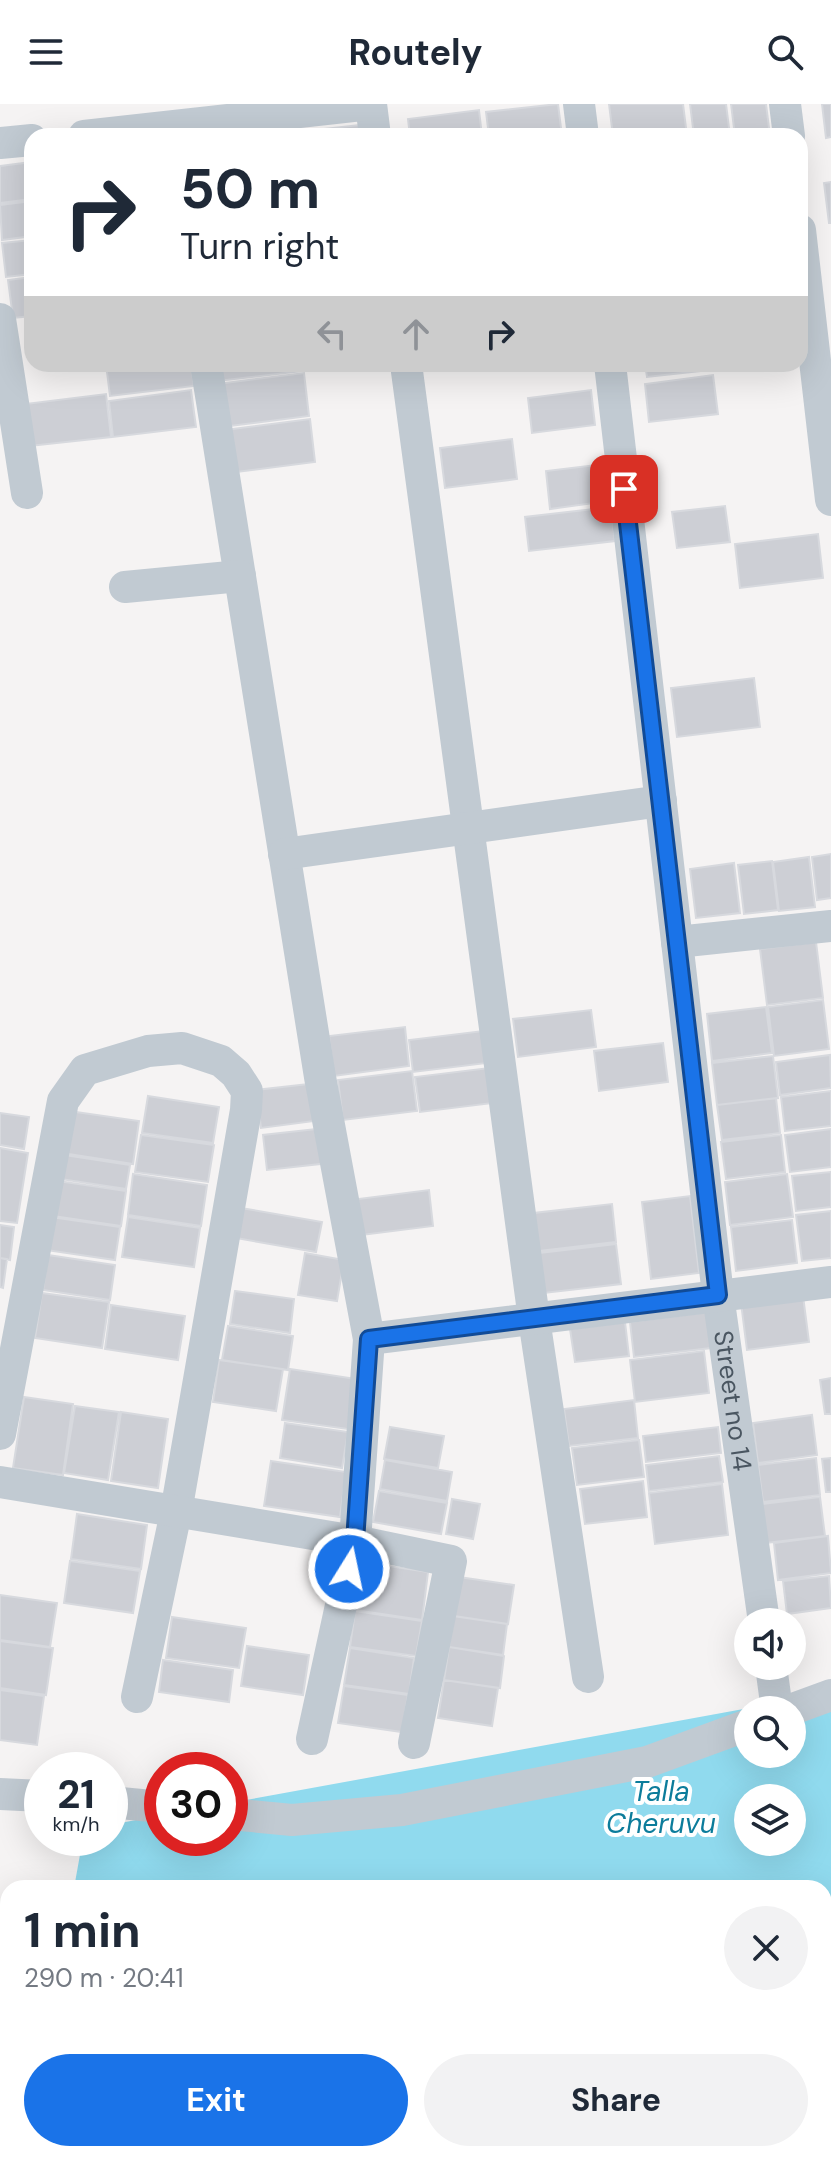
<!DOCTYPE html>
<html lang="en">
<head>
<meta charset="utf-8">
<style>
	body { margin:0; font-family:"DM Sans",sans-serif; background:#f2f2f3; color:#1f2937; height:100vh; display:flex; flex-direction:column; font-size:30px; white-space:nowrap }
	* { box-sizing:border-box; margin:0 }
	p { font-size:26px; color:#747a83 }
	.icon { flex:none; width:44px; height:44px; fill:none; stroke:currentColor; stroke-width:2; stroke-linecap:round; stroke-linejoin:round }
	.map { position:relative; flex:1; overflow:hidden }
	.sheet { position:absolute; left:0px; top:1776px; width:832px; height:282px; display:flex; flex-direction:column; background:#fff; border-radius:24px 24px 0 0; box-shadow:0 8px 32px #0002 }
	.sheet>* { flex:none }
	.hud { position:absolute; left:24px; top:24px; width:784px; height:244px; border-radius:24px; box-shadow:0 8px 32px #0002; background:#fff; color:#1f2937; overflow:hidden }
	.buttons { position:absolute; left:734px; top:1504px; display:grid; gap:16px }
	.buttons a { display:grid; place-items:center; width:72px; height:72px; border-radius:50%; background:#fff; box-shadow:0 8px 32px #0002; font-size:40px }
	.speed { position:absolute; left:24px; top:1648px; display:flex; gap:16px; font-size:40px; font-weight:700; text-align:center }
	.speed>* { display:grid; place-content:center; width:104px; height:104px; border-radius:50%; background:#fff; box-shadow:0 8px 32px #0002; line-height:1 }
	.speed small { font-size:20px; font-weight:400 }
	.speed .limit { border:12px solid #d22; background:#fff; color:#111 }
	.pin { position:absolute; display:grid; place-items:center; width:68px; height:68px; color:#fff; margin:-34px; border-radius:16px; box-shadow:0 4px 12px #0006 }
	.me { position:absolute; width:88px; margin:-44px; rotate:10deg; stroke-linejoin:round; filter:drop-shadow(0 0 6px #0008) }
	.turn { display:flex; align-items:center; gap:28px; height:168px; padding:0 24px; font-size:36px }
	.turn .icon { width:104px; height:104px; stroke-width:2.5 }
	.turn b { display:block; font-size:56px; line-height:68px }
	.lanes { display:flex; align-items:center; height:76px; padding:0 24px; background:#0003; justify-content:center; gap:40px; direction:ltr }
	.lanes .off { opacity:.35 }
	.round { display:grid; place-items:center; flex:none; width:84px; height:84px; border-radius:42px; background:#f2f2f3 }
	.overview { display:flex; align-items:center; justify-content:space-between; height:136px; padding:0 24px }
	h1 { font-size:48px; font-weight:700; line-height:60px }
	.action { display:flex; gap:16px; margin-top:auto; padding:16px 24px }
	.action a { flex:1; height:92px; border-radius:48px; background:#1a73e8; color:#fff; font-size:32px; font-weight:700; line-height:92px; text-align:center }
	.action a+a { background:#f2f2f3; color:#1f2937 }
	header { display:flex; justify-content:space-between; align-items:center; height:104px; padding:0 24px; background:#fff; font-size:36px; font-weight:700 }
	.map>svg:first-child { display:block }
	.water { fill:#90daee; fill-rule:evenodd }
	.building { fill:#cdcfd5; stroke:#d7d9de; stroke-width:2 }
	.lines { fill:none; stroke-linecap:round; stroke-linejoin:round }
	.minor { stroke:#c1cad2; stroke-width:32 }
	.route-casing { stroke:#114b97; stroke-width:20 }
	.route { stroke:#1a73e8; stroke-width:14 }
	.labels { text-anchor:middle; stroke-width:8; stroke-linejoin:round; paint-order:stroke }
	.street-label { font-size:26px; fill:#4a5661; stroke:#fff }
	.water-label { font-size:28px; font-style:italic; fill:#0c7c9b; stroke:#fff }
</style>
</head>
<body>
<header><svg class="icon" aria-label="menu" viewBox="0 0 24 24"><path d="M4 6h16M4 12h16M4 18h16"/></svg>Routely<svg class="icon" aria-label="search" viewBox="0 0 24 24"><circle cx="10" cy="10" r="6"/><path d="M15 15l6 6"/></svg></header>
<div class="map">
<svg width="831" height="2057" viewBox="0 0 831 2057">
	<rect width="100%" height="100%" fill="#f5f3f3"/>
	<path class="water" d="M831 1589V2057H26L28 2050H824V1784H74L83 1734H110V1721L162 1711V1734H230V1699ZM748 1606H792V1650H748ZM748 1694H792V1738H748Z"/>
	<path class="building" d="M558 0 562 32H489L486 8Z
		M609 0H683L687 32H613Z
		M690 0H726L730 32H694Z
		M731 0H766L770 32H735Z
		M822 0H831V33L826 34Z
		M479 6 482 32H410L408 15Z
		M359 21 360 32H280V30Z
		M32 58V95L0 99V62Z
		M831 78V119H829L824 79Z
		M32 97V132L2 136 0 101Z
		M32 136V170L6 173 2 139Z
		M32 173V212L13 214 8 176Z
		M106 260H191L194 282 110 292Z
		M216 260H302L303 267 218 277Z
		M645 260H709V266L647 273Z
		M304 269 309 312 222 323 217 280Z
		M713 271 718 310 649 318 645 280Z
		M191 286 196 323 113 333 109 297Z
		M591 286 595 321 532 329 528 294Z
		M106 290 111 333 30 342 25 300Z
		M310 315 315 358 229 369 224 326Z
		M512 335 517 375 445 384 440 344Z
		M604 360 609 397 550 405 546 367Z
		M725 402 730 438 677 444 672 408Z
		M611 403 615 437 529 447 525 413Z
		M818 430 823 474 740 484 735 440Z
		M754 574 760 623 677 633 671 584Z
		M831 750V794L817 796 812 753Z
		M809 753 815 803 779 807 773 758Z
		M772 757 778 806 744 810 738 761Z
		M734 759 740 809 696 814 690 765Z
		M816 838 823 894 767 901 760 845Z
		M823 896 829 945 774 952 768 903Z
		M766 903 772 949 712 957 707 910Z
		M591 906 596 943 518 953 513 915Z
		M405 923 409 962 334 972 329 932Z
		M483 927 487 959 413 968 409 936Z
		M663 939 668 978 599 987 594 947Z
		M830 951 831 984 780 991 776 958Z
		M773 952 778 994 717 1001 712 959Z
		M489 964 493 999 420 1008 415 973Z
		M412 967 417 1007 343 1016 338 976Z
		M317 979 322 1016 261 1024 256 986Z
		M831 987V1022L785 1027 781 993Z
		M148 992 219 1003 213 1039 142 1029Z
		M776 994 780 1029 722 1036 717 1001Z
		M69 1007 139 1017 133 1060 62 1049Z
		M0 1009 29 1013 24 1045 0 1041Z
		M325 1024 329 1059 267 1066 263 1031Z
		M831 1025V1063L790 1068 785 1031Z
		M141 1031 214 1041 208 1078 135 1068Z
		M781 1031 785 1068 726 1075 721 1038Z
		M0 1044 28 1049 17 1119 0 1117Z
		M58 1050 130 1061 126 1085 54 1074Z
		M831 1068V1103L796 1107 792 1072Z
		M133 1070 207 1081 201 1122 128 1111Z
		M787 1070 793 1113 730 1121 725 1078Z
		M58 1077 126 1087 121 1122 53 1112Z
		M429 1086 433 1122 362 1131 358 1095Z
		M690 1092 699 1169 651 1175 642 1098Z
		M612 1100 616 1138 539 1147 534 1109Z
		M241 1104 322 1118 316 1148 236 1134Z
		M831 1107V1154L802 1157 796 1111Z
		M51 1113 120 1123 115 1156 46 1146Z
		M128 1113 200 1124 194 1163 122 1153Z
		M792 1116 797 1159 736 1167 731 1123Z
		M0 1121 14 1123 10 1156 0 1154Z
		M616 1140 621 1180 544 1189 539 1149Z
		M305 1149 344 1156 337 1197 298 1191Z
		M48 1151 115 1161 110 1196 43 1186Z
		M0 1154 7 1155 3 1184 0 1183Z
		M235 1187 294 1195 290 1229 230 1220Z
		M42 1189 109 1198 102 1244 35 1234Z
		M803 1192 809 1238 747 1246 741 1199Z
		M111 1201 185 1212 178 1256 105 1245Z
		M707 1208 711 1244 634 1253 630 1218Z
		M625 1218 629 1252 575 1258 570 1225Z
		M228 1222 293 1232 288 1266 222 1256Z
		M704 1247 709 1289 635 1298 630 1256Z
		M219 1256 283 1265 276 1307 213 1298Z
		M290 1265 363 1276 355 1326 282 1316Z
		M831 1274V1310H825L820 1276Z
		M24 1293 73 1300 63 1371 13 1364Z
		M634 1296 638 1334 569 1342 564 1305Z
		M75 1302 119 1308 108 1376 64 1369Z
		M121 1308 168 1315 158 1384 111 1377Z
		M812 1311 817 1351 758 1359 753 1319Z
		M285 1319 348 1328 342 1364 280 1354Z
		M390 1323 444 1332 438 1364 384 1355Z
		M718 1323 721 1349 646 1358 643 1332Z
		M639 1336 644 1373 577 1381 572 1344Z
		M719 1352 723 1378 649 1387 646 1361Z
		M816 1354 820 1391 763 1398 758 1361Z
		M831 1354V1388H826L822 1355Z
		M385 1356 452 1368 447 1397 380 1385Z
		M271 1357 346 1368 340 1413 264 1402Z
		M643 1377 647 1413 585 1420 580 1385Z
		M722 1380 728 1431 655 1440 649 1389Z
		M379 1387 447 1399 441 1430 373 1418Z
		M820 1393 825 1432 766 1439 761 1400Z
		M452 1395 480 1400 473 1435 446 1430Z
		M77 1410 147 1421 141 1465 71 1455Z
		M828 1432 831 1469 778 1476 774 1439Z
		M70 1457 140 1467 133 1509 64 1499Z
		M363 1458 428 1468 422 1516 355 1506Z
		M829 1472 831 1504 787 1510 783 1477Z
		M459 1473 514 1481 508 1520 454 1512Z
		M0 1491 57 1499 50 1543 0 1536Z
		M355 1507 422 1517 416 1552 350 1543Z
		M453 1512 507 1520 503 1551 449 1543Z
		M172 1513 246 1524 239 1564 166 1554Z
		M0 1537 53 1544 46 1591 0 1584Z
		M247 1542 309 1551 303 1591 241 1582Z
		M449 1543 504 1552 500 1584 444 1576Z
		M350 1544 414 1554 409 1590 344 1581Z
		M163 1556 233 1566 229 1598 159 1588Z
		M444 1576 498 1584 492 1622 438 1614Z
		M344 1582 408 1591 402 1628 338 1619Z
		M0 1586 44 1592 37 1641 0 1636Z"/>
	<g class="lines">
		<g class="minor">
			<path d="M371 0 375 32"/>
			<path d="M579 0 583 32"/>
			<path d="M785 0 789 32"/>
			<path d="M84 32 371 0"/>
			<path d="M0 39 32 36"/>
			<path d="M800 126 831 396"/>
			<path d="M0 215 27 389"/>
			<path d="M206 260 320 973 369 1235 355 1437 312 1635"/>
			<path d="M406 260 534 1215 588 1573"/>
			<path id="s1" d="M610 260 718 1191 764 1518"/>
			<path d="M125 483 240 472"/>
			<path d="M284 750 661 697"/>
			<path d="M677 838 831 822"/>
			<path d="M369 1235 831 1178"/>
			<path d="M0 1330 63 997 85 966 148 947 182 944 221 957 236 970 247 987 246 1006 176 1408 137 1593"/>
			<path d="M0 1378 355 1437 451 1457 414 1639"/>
			<path d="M771 1562 777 1606"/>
			<path d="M790 1606 831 1591"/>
			<path d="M0 1690 42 1692"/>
			<path d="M110 1698 162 1703"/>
			<path d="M230 1710 292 1716 402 1706 647 1658 748 1621"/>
		</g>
	</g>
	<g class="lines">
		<defs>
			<path id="route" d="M349 1465 355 1437 369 1235 718 1191 624 385"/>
		</defs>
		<use href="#route" class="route-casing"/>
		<use href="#route" class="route"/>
	</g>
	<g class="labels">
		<g class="street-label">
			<text dy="9" stroke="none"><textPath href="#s1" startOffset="1044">Street no 14</textPath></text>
		</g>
		<g class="water-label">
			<text x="661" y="1697">Talla<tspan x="661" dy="32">Cheruvu</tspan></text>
		</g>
	</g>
</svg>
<div class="buttons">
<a><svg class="icon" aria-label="sound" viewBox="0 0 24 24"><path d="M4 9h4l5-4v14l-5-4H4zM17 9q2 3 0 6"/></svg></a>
<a><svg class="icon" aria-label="search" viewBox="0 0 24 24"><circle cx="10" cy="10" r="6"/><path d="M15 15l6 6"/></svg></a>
<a><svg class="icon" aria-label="layers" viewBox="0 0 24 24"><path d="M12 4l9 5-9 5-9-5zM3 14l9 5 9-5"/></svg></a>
</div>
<div class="speed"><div>21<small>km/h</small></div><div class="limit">30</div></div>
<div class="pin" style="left:624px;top:385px;background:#d93025"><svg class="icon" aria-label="arrive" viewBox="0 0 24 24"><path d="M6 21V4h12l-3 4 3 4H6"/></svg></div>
<svg class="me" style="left:349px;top:1465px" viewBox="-20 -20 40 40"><circle r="17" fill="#1a73e8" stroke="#fff" stroke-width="3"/><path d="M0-11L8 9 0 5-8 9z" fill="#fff"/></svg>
<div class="hud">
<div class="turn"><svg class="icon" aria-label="right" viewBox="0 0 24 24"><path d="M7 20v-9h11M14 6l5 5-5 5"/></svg><div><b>50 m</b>Turn right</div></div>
<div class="lanes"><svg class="icon off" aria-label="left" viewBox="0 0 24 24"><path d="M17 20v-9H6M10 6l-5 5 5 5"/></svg><svg class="icon off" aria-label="ahead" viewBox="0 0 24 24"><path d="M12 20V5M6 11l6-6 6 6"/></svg><svg class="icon" aria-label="right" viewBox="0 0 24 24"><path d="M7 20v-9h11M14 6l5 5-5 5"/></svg></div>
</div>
<section class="sheet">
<div class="overview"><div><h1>1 min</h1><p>290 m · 20:41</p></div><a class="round"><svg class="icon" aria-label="close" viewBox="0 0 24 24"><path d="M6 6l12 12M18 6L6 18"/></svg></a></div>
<div class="action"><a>Exit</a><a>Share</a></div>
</section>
</div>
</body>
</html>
